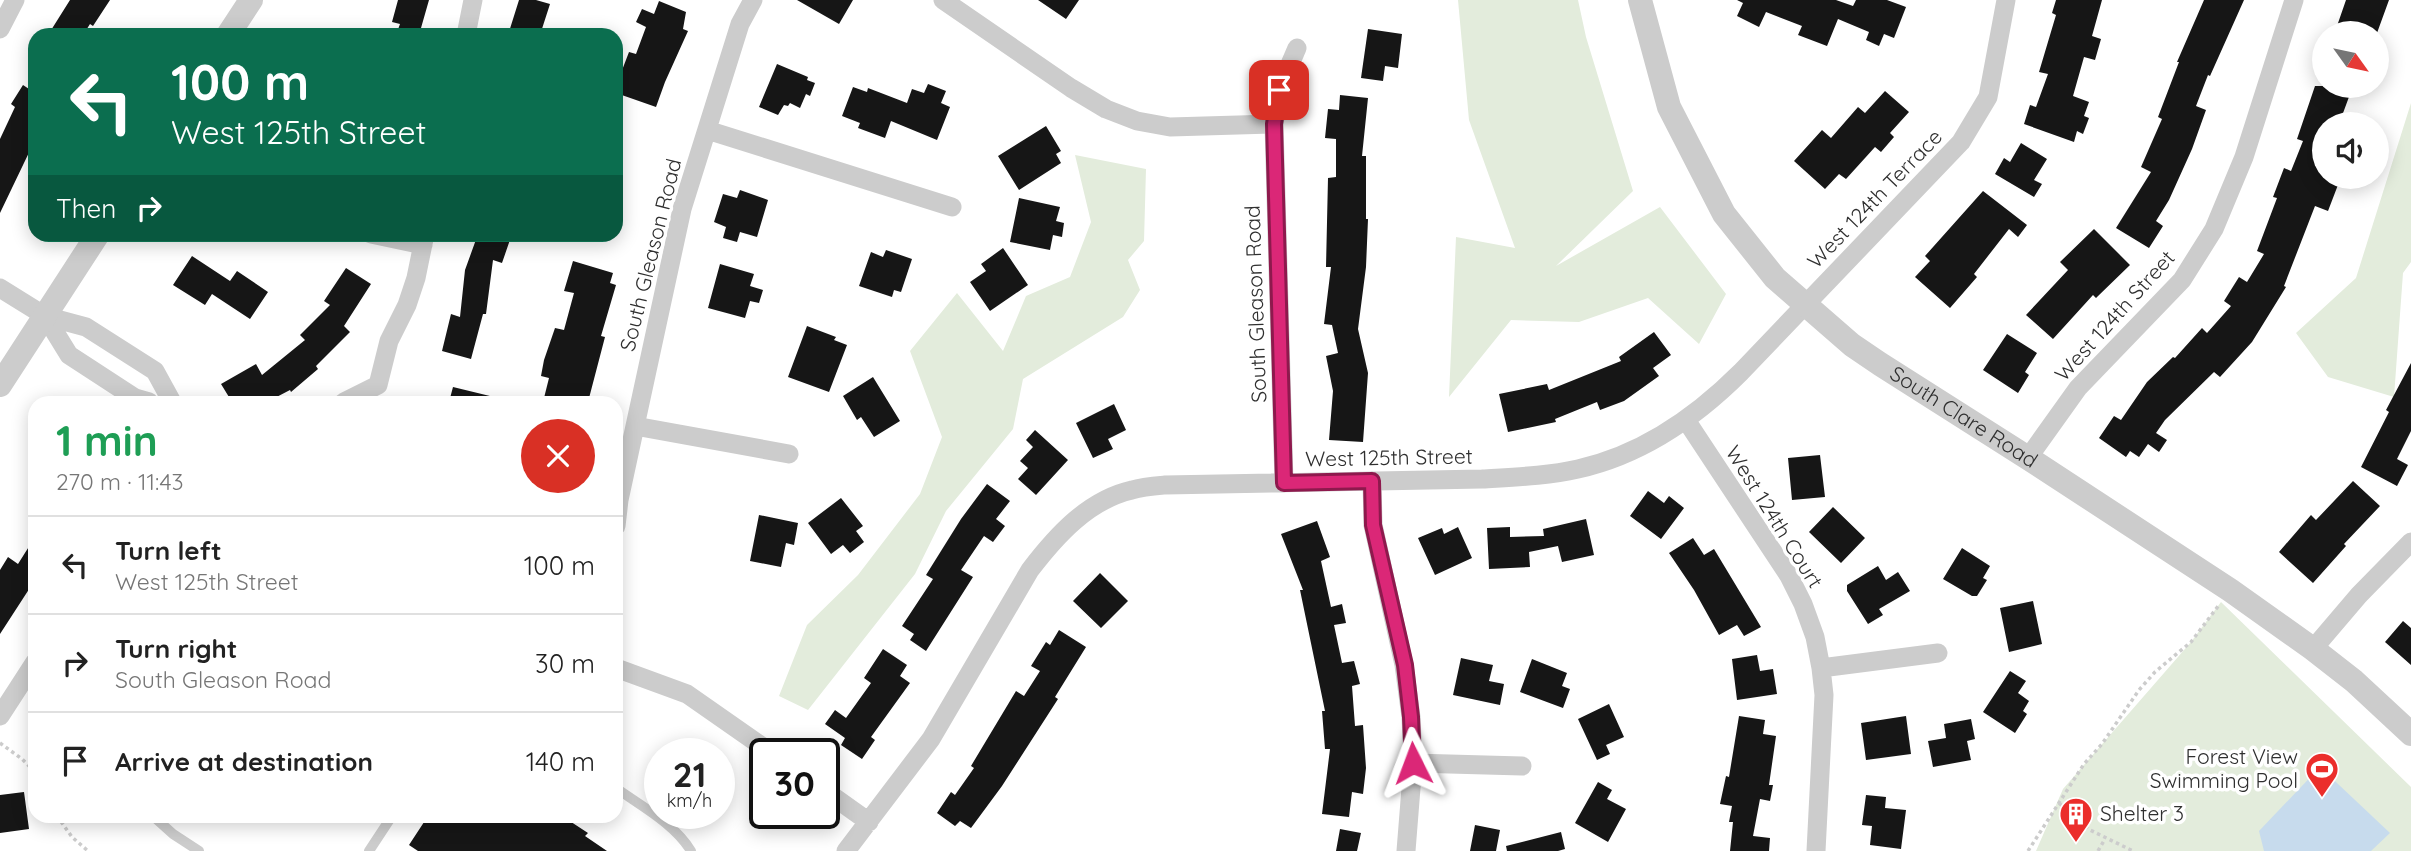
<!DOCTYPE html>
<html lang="en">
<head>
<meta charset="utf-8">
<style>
	body { margin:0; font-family:Quicksand,sans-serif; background:#f6f6f6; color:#222; height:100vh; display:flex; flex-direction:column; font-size:26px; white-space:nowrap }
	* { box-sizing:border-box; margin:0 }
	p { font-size:23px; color:#767676 }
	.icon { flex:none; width:38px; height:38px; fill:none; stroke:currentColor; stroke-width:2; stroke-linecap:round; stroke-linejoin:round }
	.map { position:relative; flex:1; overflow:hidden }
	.details { position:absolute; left:28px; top:396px; width:595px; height:427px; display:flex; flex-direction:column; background:#fff; border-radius:21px; box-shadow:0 4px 18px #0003 }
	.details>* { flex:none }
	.hud { position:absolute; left:28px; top:28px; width:595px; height:214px; border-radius:21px; box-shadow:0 4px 18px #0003; background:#0b6e4f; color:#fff; overflow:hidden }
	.needle { width:46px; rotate:123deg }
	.fabs { position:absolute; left:2312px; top:21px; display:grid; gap:14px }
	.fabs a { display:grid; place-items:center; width:77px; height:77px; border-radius:50%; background:#fff; box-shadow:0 4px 18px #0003; font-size:35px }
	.speed { position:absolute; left:644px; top:738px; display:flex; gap:14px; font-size:35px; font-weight:700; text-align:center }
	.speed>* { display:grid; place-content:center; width:91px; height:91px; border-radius:50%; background:#fff; box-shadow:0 4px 18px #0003; line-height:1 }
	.speed small { font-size:18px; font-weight:400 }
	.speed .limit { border:4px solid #111; border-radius:10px; background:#fff; color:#111 }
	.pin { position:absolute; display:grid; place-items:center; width:60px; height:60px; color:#fff; margin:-30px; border-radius:14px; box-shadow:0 4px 10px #0006 }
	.me { position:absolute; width:77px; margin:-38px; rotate:357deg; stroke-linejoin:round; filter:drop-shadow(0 0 5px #0008) }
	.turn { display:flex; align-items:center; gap:24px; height:147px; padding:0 28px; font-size:32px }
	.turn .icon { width:91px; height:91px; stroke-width:2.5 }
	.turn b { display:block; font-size:49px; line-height:60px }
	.then { display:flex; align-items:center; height:66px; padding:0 28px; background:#0003; gap:14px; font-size:26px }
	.round { display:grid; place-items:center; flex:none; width:74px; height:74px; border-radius:37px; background:#f6f6f6 }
	.headline { display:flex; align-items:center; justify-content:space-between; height:119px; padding:0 28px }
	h1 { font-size:42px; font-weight:800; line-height:52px; color:#1e9e55 }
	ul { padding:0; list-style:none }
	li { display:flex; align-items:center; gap:21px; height:98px; padding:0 28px; border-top:2px solid #e0e0e0 }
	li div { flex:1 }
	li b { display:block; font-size:26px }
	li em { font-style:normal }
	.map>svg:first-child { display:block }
	.green { fill:#e3ecdc }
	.water { fill:#c7dbed }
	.building { fill:#161616 }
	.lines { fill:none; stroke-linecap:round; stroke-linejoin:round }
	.path { stroke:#ccc; stroke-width:3.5; stroke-dasharray:3.5 3.5; stroke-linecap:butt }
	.service { stroke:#ccc; stroke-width:10 }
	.minor { stroke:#ccc; stroke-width:19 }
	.tertiary { stroke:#ccc; stroke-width:24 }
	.route-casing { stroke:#8e194d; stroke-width:18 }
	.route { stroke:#db2777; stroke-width:12 }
	.labels { text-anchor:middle; stroke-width:7; stroke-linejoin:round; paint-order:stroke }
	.street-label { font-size:21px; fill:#2f2f2f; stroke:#fff }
	.poi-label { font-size:21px; fill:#2f2f2f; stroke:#fff; text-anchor:end }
</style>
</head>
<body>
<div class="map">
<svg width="2411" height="851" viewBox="0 0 2411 851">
	<rect width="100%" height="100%" fill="#fff"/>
	<path class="green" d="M1458 0H1578L1586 37 1633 191 1556 266 1660 207 1726 294 1699 344 1648 298 1579 322 1511 320 1449 397 1456 237 1515 248 1469 120Z
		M2411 103V262L2403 273 2394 397 2328 377 2296 333 2356 278Z
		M1075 155 1146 169 1144 241 1128 260 1140 290 1123 317 1023 379 1013 429 946 511 915 574 808 710 779 696 807 625 858 575 920 494 942 437 910 351 957 293 1003 351 1026 296 1070 277 1091 222Z
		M2221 602 2411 787V851H2036L2063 789 2191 642Z"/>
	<path class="water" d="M2320 767 2390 833 2371 851H2264L2259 831Z"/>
	<path class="building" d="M70 0H110L93 26 90 24 83 35H48Z
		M398 0H429L419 35H396L400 24 392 22Z
		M519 0H536L550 4 540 35H508Z
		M797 0H853L839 24Z
		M1038 0H1079L1066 19Z
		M1737 0H1836L1853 6 1856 0H1887L1906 7 1894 38 1884 34 1879 46 1866 40 1869 32 1838 19 1827 46 1798 35 1802 26 1766 12 1759 27 1737 16 1743 3Z
		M2056 0H2102L2092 36 2101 39 2095 60 2084 57 2073 96 2089 102 2084 116 2089 118 2083 134 2077 131 2074 142 2024 124 2030 105 2036 107 2048 74 2039 72 2056 15 2052 13Z
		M2204 0H2244L2210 76 2208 75 2196 106 2206 110 2192 149 2169 200 2156 221 2163 226 2149 248 2116 228 2151 172 2141 167 2162 119 2158 117 2179 62H2177Z
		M2346 0H2389L2377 33H2358L2337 26Z
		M659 1 686 12 683 29 688 31 665 82 656 107 616 93V86L629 52 636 54 646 27 636 22 642 9 654 14Z
		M1368 29 1402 34 1398 68 1385 66 1383 81 1361 78Z
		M777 64 808 77 807 80 815 83 810 96 806 94 800 108 790 103 788 106 784 105 778 115 759 107Z
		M928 84 946 91 941 103 950 107 937 140 891 121 885 138 858 128 860 123 842 116 853 87 867 92 868 88 907 103 912 89 924 93Z
		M23 85 35 93V140L0 213V139L15 107 11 104Z
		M2315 86H2353L2339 124H2324V177H2341L2328 211 2315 206 2284 286 2286 287 2252 342 2220 377 2214 372 2165 420 2156 433 2167 440 2159 452 2148 444 2139 457 2130 451 2126 457 2099 438 2114 416 2121 420 2147 382 2173 357 2175 358 2202 328 2207 333 2231 306 2224 301 2239 277 2247 282 2264 254 2257 251 2277 198 2273 197 2284 168 2291 171 2303 141 2297 139Z
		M1885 91 1909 112 1890 133 1894 137 1881 152 1875 147 1846 179 1839 174 1825 189 1794 161 1822 130 1831 138 1858 107 1865 113Z
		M1340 95 1368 98 1362 156H1366V219H1368L1366 267 1358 329 1368 373 1363 442 1329 440 1333 391 1326 356 1338 353 1332 325 1324 324 1331 267H1326L1328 178 1336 177V139L1325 138 1328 109 1339 110Z
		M1046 126 1061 151 1056 154 1061 163 1019 190 998 156Z
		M2021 143 2047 159 2034 180 2042 184 2034 197 1995 174 2004 158 2010 162Z
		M740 190 768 200 757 237 740 232 737 242 723 238 726 227 714 222 723 194 737 198Z
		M1983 191 2027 225 2018 237 2009 229 1974 274 1977 277 1950 308 1915 277 1930 261 1925 256Z
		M1019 198 1060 207 1056 221 1064 223 1062 237 1053 235 1050 250 1010 242Z
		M2094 229 2130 265 2096 298 2093 295 2053 339 2026 315 2068 270 2060 262Z
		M478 234H512L502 263 493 260 486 314H483L471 359 442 351 451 314 460 317 465 270Z
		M1003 248 1028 285 990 311 970 282 986 271 981 264Z
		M886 250 912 259 901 292 894 290 892 297 859 286 871 252 883 257Z
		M192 256 230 281 237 271 268 292 250 319 212 294 205 305 173 285Z
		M573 261 613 273 610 283 616 285 601 336 605 337 588 402H543L549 378 541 376 544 360 555 328 564 330 574 293 564 291Z
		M720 264 754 274 750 286 763 290 759 303 750 301 745 318 708 308Z
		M346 268 371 284 344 326 350 332 316 366 318 369 291 392 290 390 267 402H232L221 384 256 364 262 375 305 340 300 335 330 305 324 301Z
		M807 326 836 337 834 340 847 345 829 392 788 377Z
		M1654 332 1671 355 1653 368 1659 376 1624 401 1600 410 1597 402 1555 419 1556 422 1508 432 1499 394 1547 384 1549 390 1621 361 1619 357Z
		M2007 334 2037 353 2025 372 2029 375 2018 393 1983 370Z
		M2411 363V431L2397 459 2408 465 2397 486 2361 467 2389 412 2386 410Z
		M873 377 900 421 874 437 861 417 857 420 843 396Z
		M453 387 494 397 493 402H449Z
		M1114 404 1126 430 1108 439 1113 449 1093 458 1076 423Z
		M1035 430 1068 460 1036 495 1018 479 1028 468 1020 461 1033 447 1026 440Z
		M1820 455 1825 497 1792 500 1788 458Z
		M2353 481 2380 506 2344 544 2346 546 2313 583 2279 552 2311 515 2316 520Z
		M987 484 1010 501 996 519 1005 526 993 542 984 536 961 570 973 577 926 651 910 640 914 634 902 626 933 579 926 575 961 519Z
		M1648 491 1664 503 1669 496 1684 508 1661 539 1630 516Z
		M841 498 863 526 856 531 864 542 850 553 843 545 831 554 808 523Z
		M1833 507 1865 538 1841 563 1809 532Z
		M759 515 798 523 794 545 786 543 781 567 750 561Z
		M1586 519 1594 555 1562 562 1558 546 1529 552 1530 567 1489 569 1487 528 1510 527V537L1544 536 1543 529Z
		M1317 521 1330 557 1321 561 1331 607 1342 604 1346 623 1334 625 1342 663 1354 661 1360 684 1352 686 1355 726 1363 725 1366 768 1363 794 1352 792 1349 817 1322 814 1330 749H1325L1322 711H1325L1300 590H1303L1281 534Z
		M1458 527 1472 558 1435 575 1418 538 1442 528 1444 534Z
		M35 537V580L0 634V570L8 557 18 564Z
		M1693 538 1704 555 1714 549 1761 627 1744 636 1737 625 1719 635 1694 590 1669 553Z
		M1962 548 1990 566 1983 578 1987 580 1977 596H1972L1943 579Z
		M1878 566 1886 580 1898 572 1910 591 1879 609 1883 615 1868 624 1847 591V585Z
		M1100 573 1128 601 1101 628 1073 601Z
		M2033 601 2042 644 2009 652 2000 608Z
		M2403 621 2411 628V665L2385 642Z
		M1059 630 1086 647 1055 697 1058 699 1002 786 971 828 960 821 955 826 937 813 951 792 955 795 974 768 971 766 1016 691 1024 696 1040 671 1031 666 1046 642 1050 645Z
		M883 649 907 665 900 676 910 683 871 737 875 740 862 759 841 745 845 738 825 724 835 710 846 718 871 683 864 678Z
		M1757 655 1760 671 1773 669 1777 694 1737 700 1732 659Z
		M1461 658 1493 665 1489 681 1504 684 1500 705 1453 695Z
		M1532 659 1567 673 1562 686 1570 689 1563 708 1520 692Z
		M2010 671 2026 681 2018 693 2029 701 2023 711 2027 714 2015 733 1983 712Z
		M1609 704 1624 737 1606 745 1610 754 1597 760 1578 719Z
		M1739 716 1765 720 1763 734 1776 736 1769 785H1773L1770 801 1760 799 1753 836 1770 838 1769 851H1730L1733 822H1729L1732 806 1720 804 1726 776 1729 777Z
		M1906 716 1911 754 1866 760 1861 723Z
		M1971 719 1975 739 1967 741 1971 760 1933 767 1928 741 1946 738 1944 724Z
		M1598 782 1612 790 1607 799 1626 809 1608 842 1575 823Z
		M24 792 29 829 0 833V795Z
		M1866 795 1886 797 1885 808 1906 810 1901 849 1870 845 1872 826 1862 825Z
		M428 816H562L588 833 585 836 607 851H418L409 845Z
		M1475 825 1500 830 1496 851H1470Z
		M1340 829 1361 833 1357 851H1336Z
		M1561 832 1565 849 1558 851H1507L1506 846Z"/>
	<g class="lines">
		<path class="path" d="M0 743 22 759 35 772
			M2059 803 2088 829 2133 851
			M57 816 72 837 88 851
			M2028 851 2084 764 2102 744 2139 690 2155 672 2191 642 2219 605
			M2098 851 2105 839"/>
		<path class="service" d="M616 788C641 806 675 824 691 851
			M153 816 173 834 199 851
			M369 851 392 816"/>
		<path class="minor" d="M943 0 1071 88 1106 109 1137 121 1170 127 1274 124
			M0 29 15 0
			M466 35 473 0
			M707 130 952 207
			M371 234 423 245
			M0 288 45 316 86 327 155 371 172 402
			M45 316 69 355 135 398 149 402
			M344 402 378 385 389 341 407 305 416 278 425 234
			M1686 420 1789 576 1803 604 1815 637 1821 668 1824 695 1816 851
			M635 426 789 454
			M2028 458 2078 388 2182 280 2214 229 2244 157 2294 0
			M1372 481 1373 525 1404 665 1411 717 1413 763 1406 851
			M1284 483 1274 124 1279 90 1297 48
			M616 526 619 500 682 209 740 24 753 0
			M2313 649 2359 595 2411 542
			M616 668 687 694 773 754
			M1821 668 1938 653
			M0 716 35 662
			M1413 763 1522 766
			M824 790 869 822
			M846 851 931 739 1030 570C1056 536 1088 500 1132 490 1142 487 1154 486 1165 485L1482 479C1514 477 1547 476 1578 469 1641 455 1696 417 1741 372L1961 142 1988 97 2006 0"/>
		<g class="tertiary">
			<path id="s1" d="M1640 0 1669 107 1724 214 1775 278 1852 345 1880 364 2028 458 2230 590 2313 649 2354 681 2411 734"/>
			<path d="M228 35 251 0"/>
			<path d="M0 385 98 234"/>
		</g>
	</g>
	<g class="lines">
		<defs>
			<path id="route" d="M1279 90 1274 124 1284 483 1372 481 1373 525 1405 665 1411 717 1413 763"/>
		</defs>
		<use href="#route" class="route-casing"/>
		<use href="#route" class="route"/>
	</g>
	<defs>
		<symbol id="stadium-pin" viewBox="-11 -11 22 30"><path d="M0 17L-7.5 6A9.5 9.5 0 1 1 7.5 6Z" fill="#eb2e2b" stroke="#fff"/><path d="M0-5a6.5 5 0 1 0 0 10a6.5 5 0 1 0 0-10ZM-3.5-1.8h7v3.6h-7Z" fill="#fff"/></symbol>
		<symbol id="building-pin" viewBox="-11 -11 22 30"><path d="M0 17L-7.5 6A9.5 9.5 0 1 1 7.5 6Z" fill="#eb2e2b" stroke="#fff"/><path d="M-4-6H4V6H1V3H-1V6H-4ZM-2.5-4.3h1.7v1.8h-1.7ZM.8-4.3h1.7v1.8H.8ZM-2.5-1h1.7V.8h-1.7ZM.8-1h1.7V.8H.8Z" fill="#fff"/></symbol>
	</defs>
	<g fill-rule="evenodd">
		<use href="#stadium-pin" x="2303" y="750" width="38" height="52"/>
		<use href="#building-pin" x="2057" y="795" width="38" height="52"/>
	</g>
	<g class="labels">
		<g class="street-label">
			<text transform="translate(1875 199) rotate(-46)" y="7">West 124th Terrace</text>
			<text transform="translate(651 255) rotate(-76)" y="7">South Gleason Road</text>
			<text transform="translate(1256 304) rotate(-92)" y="7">South Gleason Road</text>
			<text transform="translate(2115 316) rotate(-48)" y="7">West 124th Street</text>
			<text dy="7" stroke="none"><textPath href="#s1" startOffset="548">South Clare Road</textPath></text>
			<text transform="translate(1389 458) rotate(-1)" y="7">West 125th Street</text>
			<text transform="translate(1774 517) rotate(58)" y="7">West 124th Court</text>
		</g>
		<g class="poi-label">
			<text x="2298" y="764">Forest View<tspan x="2298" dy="24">Swimming Pool</tspan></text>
			<text x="2100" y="821" text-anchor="start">Shelter 3</text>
		</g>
	</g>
</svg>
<div class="fabs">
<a><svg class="needle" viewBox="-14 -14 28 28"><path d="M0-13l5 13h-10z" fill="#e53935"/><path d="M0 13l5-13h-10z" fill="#767676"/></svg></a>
<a><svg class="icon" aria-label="sound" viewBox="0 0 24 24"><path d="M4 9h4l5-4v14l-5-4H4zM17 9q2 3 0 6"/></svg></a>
</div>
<div class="speed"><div>21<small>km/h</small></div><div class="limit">30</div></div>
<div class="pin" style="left:1279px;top:90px;background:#d93025"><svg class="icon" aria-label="arrive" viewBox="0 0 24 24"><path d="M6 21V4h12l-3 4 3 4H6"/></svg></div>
<svg class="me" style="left:1413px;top:763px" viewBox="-20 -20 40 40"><path d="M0-17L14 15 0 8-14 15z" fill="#db2777" stroke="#fff" stroke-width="4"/></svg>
<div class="hud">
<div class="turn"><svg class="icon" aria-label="left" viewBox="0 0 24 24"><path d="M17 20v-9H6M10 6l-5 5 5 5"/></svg><div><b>100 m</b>West 125th Street</div></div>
<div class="then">Then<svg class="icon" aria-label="right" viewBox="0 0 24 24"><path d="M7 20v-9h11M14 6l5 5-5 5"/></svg></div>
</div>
<section class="details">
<div class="headline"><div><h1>1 min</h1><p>270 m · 11:43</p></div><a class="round" style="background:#d93025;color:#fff"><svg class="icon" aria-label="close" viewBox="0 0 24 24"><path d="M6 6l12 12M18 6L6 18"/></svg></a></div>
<ul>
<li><svg class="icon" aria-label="left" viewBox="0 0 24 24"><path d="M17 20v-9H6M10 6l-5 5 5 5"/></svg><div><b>Turn left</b><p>West 125th Street</p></div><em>100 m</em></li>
<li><svg class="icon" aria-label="right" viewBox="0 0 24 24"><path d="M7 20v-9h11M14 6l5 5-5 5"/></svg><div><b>Turn right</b><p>South Gleason Road</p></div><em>30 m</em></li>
<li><svg class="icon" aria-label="arrive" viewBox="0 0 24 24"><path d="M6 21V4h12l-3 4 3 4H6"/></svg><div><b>Arrive at destination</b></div><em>140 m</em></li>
</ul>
</section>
</div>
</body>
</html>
